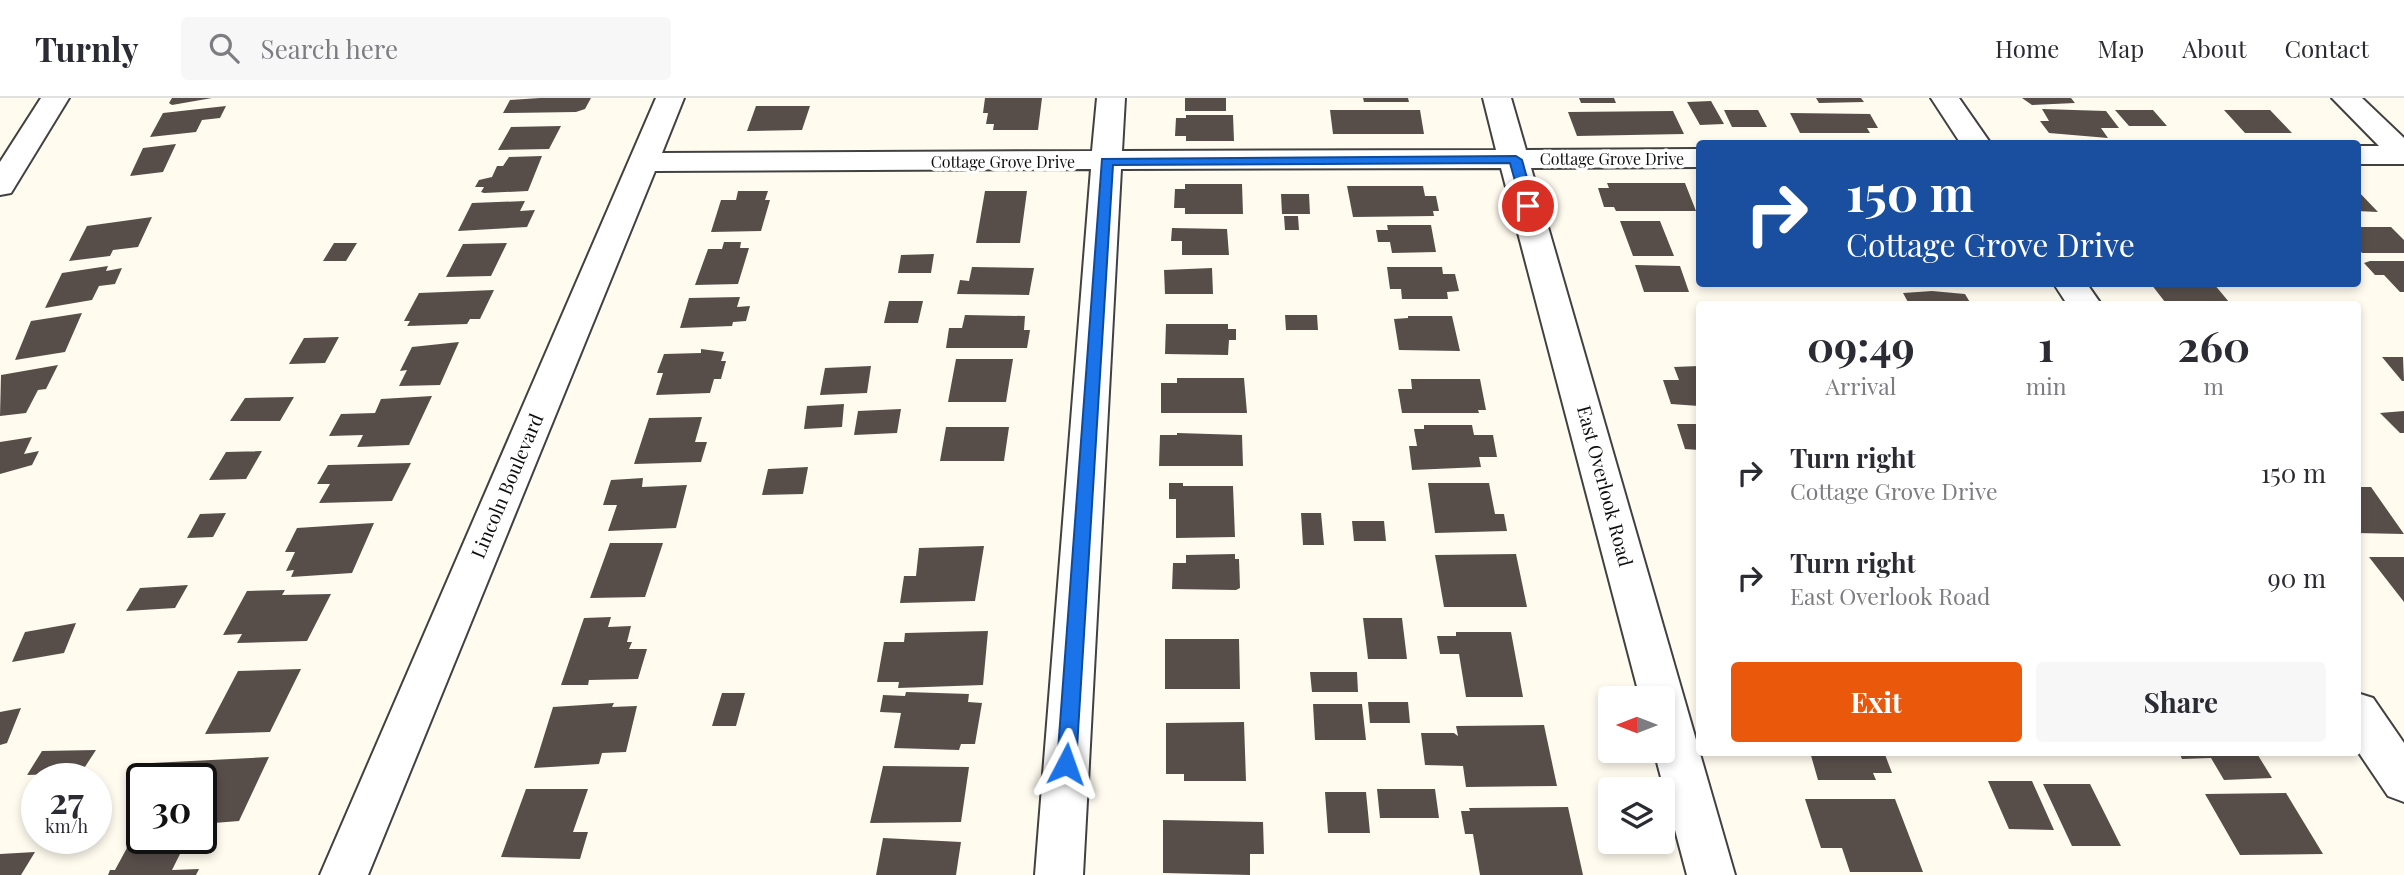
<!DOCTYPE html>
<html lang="en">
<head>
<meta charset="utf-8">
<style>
	body { margin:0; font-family:"Playfair Display",serif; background:#f7f7f7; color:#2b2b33; height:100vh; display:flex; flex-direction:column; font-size:26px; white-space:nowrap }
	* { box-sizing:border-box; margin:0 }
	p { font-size:23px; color:#7c7c81 }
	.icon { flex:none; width:38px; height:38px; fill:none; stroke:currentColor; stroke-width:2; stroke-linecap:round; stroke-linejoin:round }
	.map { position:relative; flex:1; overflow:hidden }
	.details { position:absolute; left:1696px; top:203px; width:665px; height:455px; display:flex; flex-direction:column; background:#fff; border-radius:7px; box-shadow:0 4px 10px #0003 }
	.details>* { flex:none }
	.hud { position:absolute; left:1696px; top:42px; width:665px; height:147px; border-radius:7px; box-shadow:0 4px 10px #0003; background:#1a4fa0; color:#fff; overflow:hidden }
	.needle { width:46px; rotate:270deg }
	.fabs { position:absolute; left:1598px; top:588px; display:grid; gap:14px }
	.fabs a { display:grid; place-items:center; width:77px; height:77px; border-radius:7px; background:#fff; box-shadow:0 4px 10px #0003; font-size:35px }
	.speed { position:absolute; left:21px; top:665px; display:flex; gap:14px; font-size:35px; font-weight:700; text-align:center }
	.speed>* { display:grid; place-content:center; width:91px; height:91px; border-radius:50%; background:#fff; box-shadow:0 4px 10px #0003; line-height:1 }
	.speed small { font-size:18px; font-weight:400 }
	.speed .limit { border:4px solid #111; border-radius:10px; background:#fff; color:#111 }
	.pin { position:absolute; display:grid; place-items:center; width:60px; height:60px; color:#fff; margin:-30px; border:4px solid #fff; border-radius:50%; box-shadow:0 2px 7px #0007 }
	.me { position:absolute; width:77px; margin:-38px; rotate:4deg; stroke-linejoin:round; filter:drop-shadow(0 0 5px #0008) }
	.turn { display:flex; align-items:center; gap:24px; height:147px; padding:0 35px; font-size:32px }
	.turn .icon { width:91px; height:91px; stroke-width:2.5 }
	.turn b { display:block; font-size:49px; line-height:60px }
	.eta { display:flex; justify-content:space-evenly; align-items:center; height:119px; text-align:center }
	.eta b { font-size:42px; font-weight:700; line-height:49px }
	.action { display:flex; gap:14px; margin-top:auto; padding:14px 35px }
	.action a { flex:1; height:80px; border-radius:7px; background:#ea580c; color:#fff; font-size:28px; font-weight:700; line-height:80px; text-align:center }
	.action a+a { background:#f7f7f7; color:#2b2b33 }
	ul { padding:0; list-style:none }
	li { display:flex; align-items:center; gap:21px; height:105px; padding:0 35px }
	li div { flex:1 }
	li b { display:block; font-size:26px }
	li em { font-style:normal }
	header { display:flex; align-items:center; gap:42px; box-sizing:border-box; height:98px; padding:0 35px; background:#fff; border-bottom:2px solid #e1e1e2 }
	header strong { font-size:33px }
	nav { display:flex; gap:38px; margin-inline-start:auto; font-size:24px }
	.search { width:490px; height:63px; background:#f7f7f7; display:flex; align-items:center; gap:18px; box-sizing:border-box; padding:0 24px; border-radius:7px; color:#7c7c81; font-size:26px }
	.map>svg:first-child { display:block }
	.building { fill:#574e4a }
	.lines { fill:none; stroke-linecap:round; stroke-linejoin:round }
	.minor-casing { stroke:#414141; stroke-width:4 }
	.tertiary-casing { stroke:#414141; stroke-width:4 }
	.minor { fill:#fff; fill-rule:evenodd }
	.tertiary { fill:#fff; fill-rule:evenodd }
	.route { fill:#1a73e8; stroke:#114b97; stroke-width:2 }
	.labels { text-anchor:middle; stroke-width:7; stroke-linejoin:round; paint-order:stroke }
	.far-street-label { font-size:16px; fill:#0e0e0e; stroke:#fff }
	.street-label { font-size:19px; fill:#0e0e0e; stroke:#fff }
</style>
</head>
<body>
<header>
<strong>Turnly</strong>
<div class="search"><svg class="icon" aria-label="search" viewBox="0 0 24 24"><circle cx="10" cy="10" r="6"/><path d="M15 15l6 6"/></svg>Search here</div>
<nav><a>Home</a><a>Map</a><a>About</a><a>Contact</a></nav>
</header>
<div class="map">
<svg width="2404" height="777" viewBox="0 0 2404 777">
	<rect width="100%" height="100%" fill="#fffbef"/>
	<path class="building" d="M172 0H212L172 7 169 5Z
		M540 0H591L585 11 576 14 503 15 510 2Z
		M985 0H1042L1038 32H993L994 26H986L988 15H983Z
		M1185 0H1226V13H1185Z
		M1363 0H1408L1409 4H1364Z
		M1579 0H1614L1616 5H1581Z
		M1816 0H1861L1864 4 1819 5Z
		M2022 0H2071L2075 5 2032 7Z
		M1711 3 1724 26 1700 27 1687 4Z
		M226 8 220 20 202 22 196 34 150 39 163 15Z
		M756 8H810L802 32 747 33Z
		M2042 11 2106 13 2119 30H2101L2108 40 2049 35 2040 23H2049Z
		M1330 12H1420L1424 36H1333Z
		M1724 12H1758L1767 29H1732Z
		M2115 12H2153L2167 28H2129Z
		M2224 12H2270L2292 35H2245Z
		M1673 13 1684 36 1577 38 1568 14Z
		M1790 15 1870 16 1878 30H1867L1870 35H1800Z
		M1186 17H1233L1234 43H1186V38H1175L1176 20H1186Z
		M561 28 549 51 498 52 511 29Z
		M176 46 163 74 130 78 143 50Z
		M542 58 528 93 484 95 481 94 484 89H475L479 82 492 79 497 68H503L509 59Z
		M1607 85H1685L1696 113H1616L1614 109H1604L1598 90H1609Z
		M1185 86H1242L1243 116H1185V110H1174L1175 91H1185Z
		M1347 88H1423L1425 98H1436L1439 113H1433L1434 118 1353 119Z
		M2357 92 2378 114 2357 113Z
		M738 93H768L765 102H770L761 133 711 134 721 102H736Z
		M985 93H1027L1020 145H976Z
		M1281 96H1309L1310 116H1282Z
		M525 103 520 113 535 112 527 129 458 133 472 105Z
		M1284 118H1298L1299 132H1285Z
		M152 119 138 149 113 152 110 158 69 163 87 128Z
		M1620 123H1660L1674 158H1633Z
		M1387 127H1431L1436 154 1392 155 1390 144H1378L1376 132H1388Z
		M2357 129H2391L2404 142V155H2362L2357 149Z
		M1172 130 1227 131 1229 157H1182V143H1171Z
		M724 144H741L740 150H749L738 186 695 187 708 151H722Z
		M334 145H357L346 163H323Z
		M507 145 491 178 446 179 463 146Z
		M934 156 931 175H898L901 157Z
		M2370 163H2404V194H2400L2384 177H2375L2364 165Z
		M1635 167 1680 168 1689 194H1644Z
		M108 168 106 173 122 170 115 186 99 188 92 202 45 210 62 175Z
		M972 169 1034 170 1029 197 957 196 960 182 969 183Z
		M1387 169H1442L1443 176H1455L1459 193 1447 194 1448 201H1402L1401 191H1390Z
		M1212 170 1213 196H1165L1164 172Z
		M2151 186H2214L2229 204H2165Z
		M494 192 480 221H470L467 226 407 228 410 223H404L419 195Z
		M1932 193 1965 196 1971 206H1909L1903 195Z
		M740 199 737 209 750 208 746 223 733 224 732 228 680 230 689 200Z
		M889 203H923L918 225H884Z
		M82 215 65 254 15 262 31 223Z
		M965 217 1025 218 1024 232H1030L1027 250H946L949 230H962Z
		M1285 217H1317L1318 232H1286Z
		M1408 218H1452L1460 253 1399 252 1394 221 1408 220Z
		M1166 226H1228V231H1236V242H1229L1228 257 1165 256Z
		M339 239 325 265 289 266 304 240Z
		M459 244 440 287 399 288 407 272 400 273 412 249Z
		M701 251 724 254 721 263H726L721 281H714L710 295 656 297 663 275H657L664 256 701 255Z
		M2382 259H2403L2404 283H2402Z
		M956 261H1013L1006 304H948Z
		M58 267 46 291 38 292 26 315 0 318 1 277Z
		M871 268 867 295 820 297 825 270Z
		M1699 268V308L1671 306 1663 282H1679L1674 269Z
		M1177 280H1244L1247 315H1161V285H1177Z
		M1411 281H1480L1486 312H1478L1479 315H1402L1398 291H1412Z
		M432 298 409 347 357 349 363 337 329 338 341 316 375 315 381 301Z
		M294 299 280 323H230L245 300Z
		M844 306 842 329 804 331 807 308Z
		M901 311 897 335 854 337 858 313Z
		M2404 313V335H2400L2380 315Z
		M702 319 695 344H707L701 364 634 366 649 320Z
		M1677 326H1699V352L1685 351Z
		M1424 327H1472L1474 337H1493L1497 359H1479L1481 369 1412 372 1409 348H1417L1414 331H1424Z
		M946 329H1009L1004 363H940Z
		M1177 335 1242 337 1243 368H1159L1160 337H1177Z
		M32 339 24 356 39 353 32 367 0 376V344Z
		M262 353 246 381 209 382 226 354Z
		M411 365 392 403 319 405 330 386H317L328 367Z
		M808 369 803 396 762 397 768 371Z
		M643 380 642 389 687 387 676 430 608 433 617 407H603L611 382Z
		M1169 385H1183V388H1233L1235 439 1176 440V401H1169Z
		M1428 385H1489L1495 416H1504L1507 433 1435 435Z
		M2357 389H2371L2404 436 2357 435Z
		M226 415 213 439 187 440 200 416Z
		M1301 415H1321L1324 447H1303Z
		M1352 423H1384L1386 443H1354Z
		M374 425 352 475 291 479 294 472 286 473 295 454H285L297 430Z
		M610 445H663L645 499 590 500Z
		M984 448 975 503 900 505 904 478H916L919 450Z
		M1235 456V461H1239L1240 490 1236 492 1172 491 1173 465H1186V457Z
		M1516 456 1527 509H1444L1435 457Z
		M2369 459H2404V504Z
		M188 487 175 510 126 513 140 490Z
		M285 492 282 497 331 496 307 543 237 545 242 536 223 537 247 493Z
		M611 519 608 529 631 528 627 544H632L629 551H647L638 581 589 582 588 587H561L584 520Z
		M1363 520H1402L1407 561H1368Z
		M76 525 64 555 12 564 25 534Z
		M988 533 983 587 898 590 899 584H877L884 544H904L905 535Z
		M1456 534H1511L1523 599H1466L1459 556H1440L1437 538H1456Z
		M1165 541H1239L1240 591H1165Z
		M301 571 270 634 205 636 238 573Z
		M1310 574H1357L1358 594H1312Z
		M906 594 969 596 968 604 982 605 975 646H961L959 652 894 650 901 615 880 614 883 597 905 598Z
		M722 595H745L736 628H712Z
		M1368 604H1408L1410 625H1370Z
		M614 605 612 609 637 608 626 654 602 655 599 666 534 670 553 609Z
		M1313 606H1362L1366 642H1315Z
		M21 610 7 645 0 647V614Z
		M1244 624 1246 683H1184V676H1166V625Z
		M1544 627 1557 688 1466 689 1463 668 1425 667 1421 635H1454L1458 638 1456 628Z
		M96 652 81 675 27 677 42 653Z
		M1810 654H1884L1892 675H1873L1876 682H1818Z
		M2179 654H2256L2272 680 2224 682 2211 660 2182 661Z
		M269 659 239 723 201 726V681H144L152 665Z
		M883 668 969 669 961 724 870 725Z
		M1988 683H2032L2054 732 2009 731Z
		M2043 686H2090L2121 748H2072Z
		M526 691H588L573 734H588L580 761 501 759Z
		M1377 691H1435L1439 720H1380Z
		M1325 694H1366L1370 735H1328Z
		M2286 695 2323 756 2240 757 2205 696Z
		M1805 701H1895L1923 774H1850L1842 750H1821Z
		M1568 709 1583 777H1480L1473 736H1465L1461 713H1470L1469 710Z
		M1163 722 1263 724 1264 756H1250V777L1163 775Z
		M883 740 961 744 956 777H876Z
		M185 746 172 772 199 771 196 777H108L110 772H115L128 748Z
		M35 754 21 777H0V756Z"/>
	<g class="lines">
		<defs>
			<path id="minor" d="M656 0H684L662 55 1092 53 1097 0H1125L1122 53 1496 52 1483 0H1511L1526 52 1699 51V69L1531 70 1735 777H1687L1654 653H1662V600H1640L1501 70 1121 71 1083 777H1035L1091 71 655 73 368 777H320Z
				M1931 0H1959L1991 46H1961Z
				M2332 0H2362L2404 40V66H2357V48H2379Z
				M2054 186H2087L2101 206H2067Z
				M2357 595 2373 600 2404 645V704L2388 698 2357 652Z"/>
			<path id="tertiary" d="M41 0H69L11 95 0 97V64Z"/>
		</defs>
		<use href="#minor" class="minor-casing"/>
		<use href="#tertiary" class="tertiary-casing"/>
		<use href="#minor" class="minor"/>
		<use href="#tertiary" class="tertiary"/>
	</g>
	<path class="route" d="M1516 58 1522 62 1535 108 1533 111 1522 108 1510 65 1113 67 1076 666 1073 672 1066 675 1060 672 1057 666 1102 61Z"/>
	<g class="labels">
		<g class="far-street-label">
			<text x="1612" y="67">Cottage Grove Drive</text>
			<text x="1003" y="70">Cottage Grove Drive</text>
		</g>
		<g class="street-label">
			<text transform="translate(507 388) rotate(-67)" y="7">Lincoln Boulevard</text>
			<text transform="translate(1605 388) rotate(75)" y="7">East Overlook Road</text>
		</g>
	</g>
</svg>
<div class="fabs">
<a><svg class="needle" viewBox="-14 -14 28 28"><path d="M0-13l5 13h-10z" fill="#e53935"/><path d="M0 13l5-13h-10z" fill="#7c7c81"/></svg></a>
<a><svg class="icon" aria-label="layers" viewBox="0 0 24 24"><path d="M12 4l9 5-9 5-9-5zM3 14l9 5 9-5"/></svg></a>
</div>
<div class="speed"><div>27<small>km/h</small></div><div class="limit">30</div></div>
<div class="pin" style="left:1528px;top:108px;background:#d93025"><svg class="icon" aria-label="arrive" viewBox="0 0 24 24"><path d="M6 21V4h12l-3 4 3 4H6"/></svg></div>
<svg class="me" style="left:1066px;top:666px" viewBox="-20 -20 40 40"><path d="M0-17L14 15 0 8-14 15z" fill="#1a73e8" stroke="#fff" stroke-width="4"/></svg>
<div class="hud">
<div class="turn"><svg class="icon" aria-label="right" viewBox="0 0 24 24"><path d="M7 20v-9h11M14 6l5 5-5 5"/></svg><div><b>150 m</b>Cottage Grove Drive</div></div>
</div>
<section class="details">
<div class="eta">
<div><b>09:49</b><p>Arrival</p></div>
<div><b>1</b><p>min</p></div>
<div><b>260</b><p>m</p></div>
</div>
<ul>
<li><svg class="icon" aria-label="right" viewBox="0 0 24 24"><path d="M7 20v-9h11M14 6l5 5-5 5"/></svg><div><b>Turn right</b><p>Cottage Grove Drive</p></div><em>150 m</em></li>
<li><svg class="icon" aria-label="right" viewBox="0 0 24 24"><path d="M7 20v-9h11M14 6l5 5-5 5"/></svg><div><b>Turn right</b><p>East Overlook Road</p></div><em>90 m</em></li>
</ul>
<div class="action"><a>Exit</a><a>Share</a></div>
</section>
</div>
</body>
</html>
